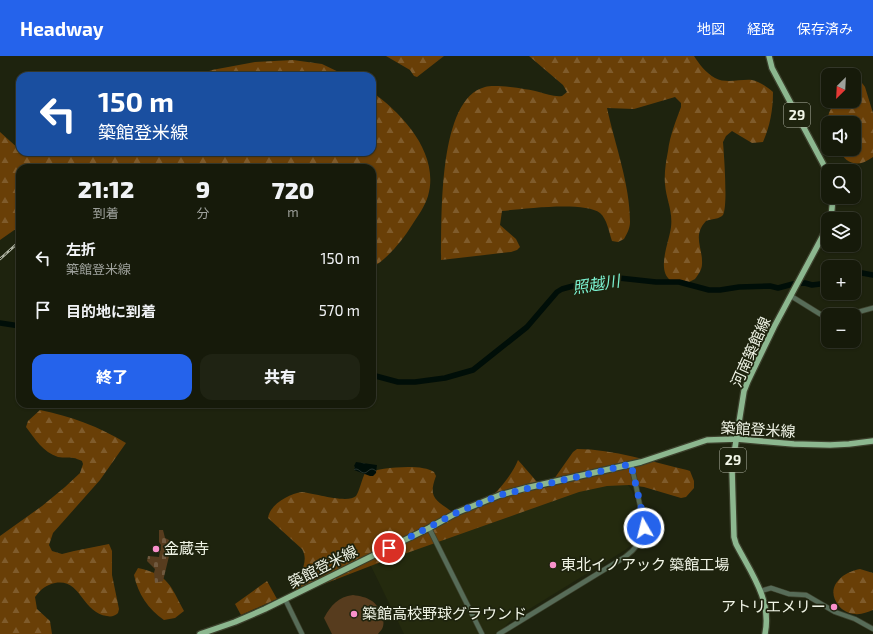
<!DOCTYPE html>
<html lang="ja">
<head>
<meta charset="utf-8">
<style>
	body { margin:0; font-family:"Exo 2","Noto Sans JP",sans-serif; background:#1f2313; color:#f1f3f6; height:100vh; display:flex; flex-direction:column; font-size:15px; white-space:nowrap }
	* { box-sizing:border-box; margin:0 }
	p { font-size:13px; color:#9ea19c }
	.icon { flex:none; width:22px; height:22px; fill:none; stroke:currentColor; stroke-width:2; stroke-linecap:round; stroke-linejoin:round }
	.map { position:relative; flex:1; overflow:hidden }
	.panel { position:absolute; left:16px; top:108px; width:360px; height:244px; display:flex; flex-direction:column; background:#161a0a; border-radius:12px; box-shadow:0 1px 3px #0004,0 0 0 1px #35382b }
	.panel>* { flex:none }
	.hud { position:absolute; left:16px; top:16px; width:360px; height:84px; border-radius:12px; box-shadow:0 1px 3px #0004,0 0 0 1px #35382b; background:#1a4fa0; color:#fff; overflow:hidden }
	.needle { width:26px; rotate:204deg }
	.fabs { position:absolute; left:821px; top:12px; display:grid; gap:8px }
	.fabs a { display:grid; place-items:center; width:40px; height:40px; border-radius:8px; background:#161a0a; box-shadow:0 1px 3px #0004,0 0 0 1px #35382b; font-size:20px }
	.pin { position:absolute; display:grid; place-items:center; width:34px; height:34px; color:#fff; margin:-17px; border:2px solid #fff; border-radius:50%; box-shadow:0 1px 4px #0007 }
	.me { position:absolute; width:44px; margin:-22px; rotate:352deg; stroke-linejoin:round; filter:drop-shadow(0 0 3px #0008) }
	.turn { display:flex; align-items:center; gap:14px; height:84px; padding:0 16px; font-size:18px }
	.turn .icon { width:52px; height:52px; stroke-width:2.5 }
	.turn b { display:block; font-size:28px; line-height:34px }
	.eta { display:flex; justify-content:space-evenly; align-items:center; height:68px; text-align:center }
	.eta b { font-size:24px; font-weight:800; line-height:28px }
	.cta { display:flex; gap:8px; margin-top:auto; padding:8px 16px }
	.cta a { flex:1; height:46px; border-radius:12px; background:#2563eb; color:#fff; font-size:16px; font-weight:800; line-height:46px; text-align:center }
	.cta a+a { background:#1f2313; color:#f1f3f6 }
	ul { padding:0; list-style:none }
	li { display:flex; align-items:center; gap:12px; height:52px; padding:0 16px }
	li div { flex:1 }
	li b { display:block; font-size:15px }
	li em { font-style:normal }
	header { display:flex; align-items:center; gap:24px; box-sizing:border-box; height:56px; padding:0 20px; background:#2563eb; color:#fff }
	header strong { font-size:19px }
	nav { display:flex; gap:22px; margin-inline-start:auto; font-size:14px }
	.map>svg:first-child { display:block }
	.built { fill:#242a0e }
	.green { fill:#573c1e }
	.forest { fill:url(#forest-firs) }
	.cemetery { fill:url(#cemetery-stones) }
	.water { fill:url(#water-waves) }
	.lines { fill:none; stroke-linecap:round; stroke-linejoin:round }
	.river { stroke:#000e08; stroke-width:5.5 }
	.minor-casing { stroke:#3c402c; stroke-width:6 }
	.major-casing { stroke:#3c402c; stroke-width:8 }
	.minor { stroke:#576c58; stroke-width:4.5 }
	.major { stroke:#8cb78f; stroke-width:5.5 }
	.rail-casing { stroke:#b2b6a6; stroke-width:2.5 }
	.rail { stroke:#1e230e; stroke-width:1; stroke-dasharray:3; stroke-linecap:butt }
	.route { stroke:#2563eb; stroke-width:7; stroke-dasharray:0 12.6 }
	.poi-dot { fill:#f890cb; stroke:#1e230e; stroke-width:1.5 }
	.labels { text-anchor:middle; stroke-width:3.5; stroke-linejoin:round; paint-order:stroke }
	.shield { fill:#1e230e; stroke:#b2b6a6; stroke-width:1 }
	.shield-label { font-size:14px; font-weight:bold; fill:#f1f5e7 }
	.street-label { font-size:15px; fill:#f1f5e7; stroke:#1e230e }
	.poi-label { font-size:15px; fill:#f1f5e7; stroke:#1e230e; text-anchor:start }
	.water-label { font-size:16px; font-style:italic; fill:#7bf1d0; stroke:#1e230e }
</style>
</head>
<body>
<header>
<strong>Headway</strong>
<nav><a>地図</a><a>経路</a><a>保存済み</a></nav>
</header>
<div class="map">
<svg width="873" height="578" viewBox="0 0 873 578">
	<defs>
		<pattern id="forest-firs" width="22" height="20" patternUnits="userSpaceOnUse"><rect width="22" height="20" fill="#693f07"/><path d="M5 1l3.5 6h-7zM16 11l3.5 6h-7z" fill="#7f5b2b"/></pattern>
		<pattern id="cemetery-stones" width="16" height="16" patternUnits="userSpaceOnUse"><rect width="16" height="16" fill="#573c1e"/><path d="M2 7V4a2 2 0 0 1 4 0v3zM10 15v-3a2 2 0 0 1 4 0v3z" fill="#70593f"/></pattern>
		<pattern id="water-waves" width="16" height="10" patternUnits="userSpaceOnUse"><rect width="16" height="10" fill="#000e08"/><path d="M0 5q4-4 8 0t8 0" fill="none" stroke="#26322c"/></pattern>
	</defs>
	<rect width="100%" height="100%" fill="#1e230e"/>
	<path class="built" d="M620 416 632 435 638 453 639 469 634 487 625 494 510 565 498 578H404L369 506Z"/>
	<path class="green" d="M353 539C360 540 366 541 372 545 379 550 387 565 382 573 381 575 379 576 378 578H332L324 562C331 549 338 541 353 539Z"/>
	<path class="forest" d="M386 0H444L417 21 414 20 410 14Z
		M529 0H694C699 8 706 17 715 22 726 28 740 23 752 24 759 25 768 32 773 36 773 54 770 70 763 86L752 87 732 75 726 80 723 86C724 99 728 150 723 159 720 163 711 163 706 165 692 180 703 192 702 208 702 214 698 219 695 223L689 226 671 225C656 214 669 187 671 171 673 155 666 143 665 128 664 118 666 105 668 95 670 79 676 65 681 51V47L675 41 634 53 607 52C615 89 630 128 630 166 630 172 627 178 624 183L618 186 612 185C609 176 607 163 600 157 585 145 522 153 502 155L500 169 516 183 520 191 517 194 511 196 441 204C442 165 437 43 485 31 496 28 527 33 539 36 547 38 554 41 562 40L567 36 563 29Z
		M293 4 322 8 347 20H195L212 14 255 6Z
		M859 26 862 27 865 31 873 57V101C858 112 847 109 838 93H854V67H828V71C826 61 830 53 836 45H854V27Z
		M372 36C403 58 440 98 428 140 425 150 418 160 412 169 402 185 388 202 373 211L372 112H20V170L0 184V76L20 94V96C34 96 34 107 50 96H372Z
		M40 354C70 360 100 371 126 387L100 424 53 477 49 489 52 495 62 498 74 495 109 488 112 495V519L119 553 118 557C115 560 111 561 107 560 82 557 81 522 55 527 46 529 41 533 35 541L37 553 50 565 52 578H0V480L42 450 65 431 80 417 83 408 82 405C79 404 76 402 73 402 69 401 64 402 58 401 43 396 35 383 26 371L28 365Z
		M577 393C614 393 651 406 687 414L690 415 694 425V432L686 441 681 442 644 431 629 429 607 430 579 436 373 509 311 533 298 535 296 532C298 518 310 507 302 493L268 462C270 448 289 438 302 436 313 437 348 448 356 440 359 436 362 423 365 417 380 412 421 407 434 416L436 420C428 441 435 444 451 455 461 452 475 450 484 445 497 439 513 417 518 404L538 427H548L554 423 573 396Z
		M138 512C169 519 170 529 184 555L175 562 164 564C148 553 138 538 134 519Z
		M860 513 873 517V554C867 556 861 559 855 558 849 558 842 554 839 550 824 532 842 516 860 513Z
		M267 525 277 543 241 559 235 548Z"/>
	<path class="cemetery" d="M159 474H163L165 482 169 484 171 492 163 525 155 527 154 517 155 513 147 505 148 500 159 501 161 489 159 486Z"/>
	<path class="water" d="M356 406 377 409 376 417 373 420H370L354 414 355 411 354 410Z"/>
	<g class="lines">
		<path class="river" d="M854 218 862 217 873 219
			M0 267 20 270
			M372 319 398 326H415L445 322 473 314 527 271 557 236 562 233 573 230 619 222 656 226H679L709 234H720L739 231 770 230 778 232 793 228 805 227 812 229 828 227"/>
		<defs>
			<path id="minor" d="M791 240 820 258 828 260
				M847 259 873 252
				M429 472 482 578
				M761 535 771 532 789 538 806 539 835 556 855 563 873 573
				M285 543 302 578
				M499 578 625 501C648 484 645 470 639 445 637 433 634 421 631 408"/>
			<path id="major" d="M769 0 772 12 828 117
				M831 163 833 141
				M200 578 235 566 265 553 429 472 458 456 500 439 526 432 641 406 707 384 737 383 794 388 830 389 849 388 873 385
				M765 578C772 544 751 517 736 488L734 481 732 413 733 404 744 335 748 325 774 271 828 170"/>
		</defs>
		<use href="#minor" class="minor-casing"/>
		<use href="#major" class="major-casing"/>
		<use href="#minor" class="minor"/>
		<use href="#major" class="major"/>
		<defs>
			<path id="rail" d="M0 203 20 185"/>
		</defs>
		<use href="#rail" class="rail-casing"/>
		<use href="#rail" class="rail"/>
	</g>
	<g class="lines">
		<path class="route" d="M389 492 458 456 500 439 631 408 644 464V472"/>
	</g>
	<g class="poi-dot">
		<circle cx="156" cy="493" r="4"/>
		<circle cx="553" cy="509" r="4"/>
		<circle cx="834" cy="551" r="4"/>
		<circle cx="354" cy="558" r="4"/>
	</g>
	<g class="labels">
		<g class="shield">
			<rect x="784" y="47" width="26" height="24" rx="3"/>
			<rect x="720" y="392" width="26" height="24" rx="3"/>
		</g>
		<g class="shield-label">
			<text x="797" y="64">29</text>
			<text x="733" y="409">29</text>
		</g>
		<g class="street-label">
			<text transform="translate(751 296) rotate(-66)" y="5">河南築館線</text>
			<text transform="translate(758 374) rotate(3)" y="5">築館登米線</text>
			<text transform="translate(323 511) rotate(-27)" y="5">築館登米線</text>
		</g>
		<g class="poi-label">
			<text x="164" y="498">金蔵寺</text>
			<text x="561" y="514">東北イノアック 築館工場</text>
			<text x="826" y="556" text-anchor="end">アトリエメリー</text>
			<text x="362" y="563">築館高校野球グラウンド</text>
		</g>
		<g class="water-label">
			<text transform="translate(596 228) rotate(-9)" y="6">照越川</text>
		</g>
	</g>
</svg>
<div class="fabs">
<a><svg class="needle" viewBox="-14 -14 28 28"><path d="M0-13l5 13h-10z" fill="#e53935"/><path d="M0 13l5-13h-10z" fill="#9ea19c"/></svg></a>
<a><svg class="icon" aria-label="sound" viewBox="0 0 24 24"><path d="M4 9h4l5-4v14l-5-4H4zM17 9q2 3 0 6"/></svg></a>
<a><svg class="icon" aria-label="search" viewBox="0 0 24 24"><circle cx="10" cy="10" r="6"/><path d="M15 15l6 6"/></svg></a>
<a><svg class="icon" aria-label="layers" viewBox="0 0 24 24"><path d="M12 4l9 5-9 5-9-5zM3 14l9 5 9-5"/></svg></a>
<a>+</a>
<a>−</a>
</div>
<div class="pin" style="left:389px;top:492px;background:#d93025"><svg class="icon" aria-label="arrive" viewBox="0 0 24 24"><path d="M6 21V4h12l-3 4 3 4H6"/></svg></div>
<svg class="me" style="left:644px;top:472px" viewBox="-20 -20 40 40"><circle r="17" fill="#2563eb" stroke="#fff" stroke-width="3"/><path d="M0-11L8 9 0 5-8 9z" fill="#fff"/></svg>
<div class="hud">
<div class="turn"><svg class="icon" aria-label="left" viewBox="0 0 24 24"><path d="M17 20v-9H6M10 6l-5 5 5 5"/></svg><div><b>150 m</b>築館登米線</div></div>
</div>
<section class="panel">
<div class="eta">
<div><b>21:12</b><p>到着</p></div>
<div><b>9</b><p>分</p></div>
<div><b>720</b><p>m</p></div>
</div>
<ul>
<li><svg class="icon" aria-label="left" viewBox="0 0 24 24"><path d="M17 20v-9H6M10 6l-5 5 5 5"/></svg><div><b>左折</b><p>築館登米線</p></div><em>150 m</em></li>
<li><svg class="icon" aria-label="arrive" viewBox="0 0 24 24"><path d="M6 21V4h12l-3 4 3 4H6"/></svg><div><b>目的地に到着</b></div><em>570 m</em></li>
</ul>
<div class="cta"><a>終了</a><a>共有</a></div>
</section>
</div>
</body>
</html>
